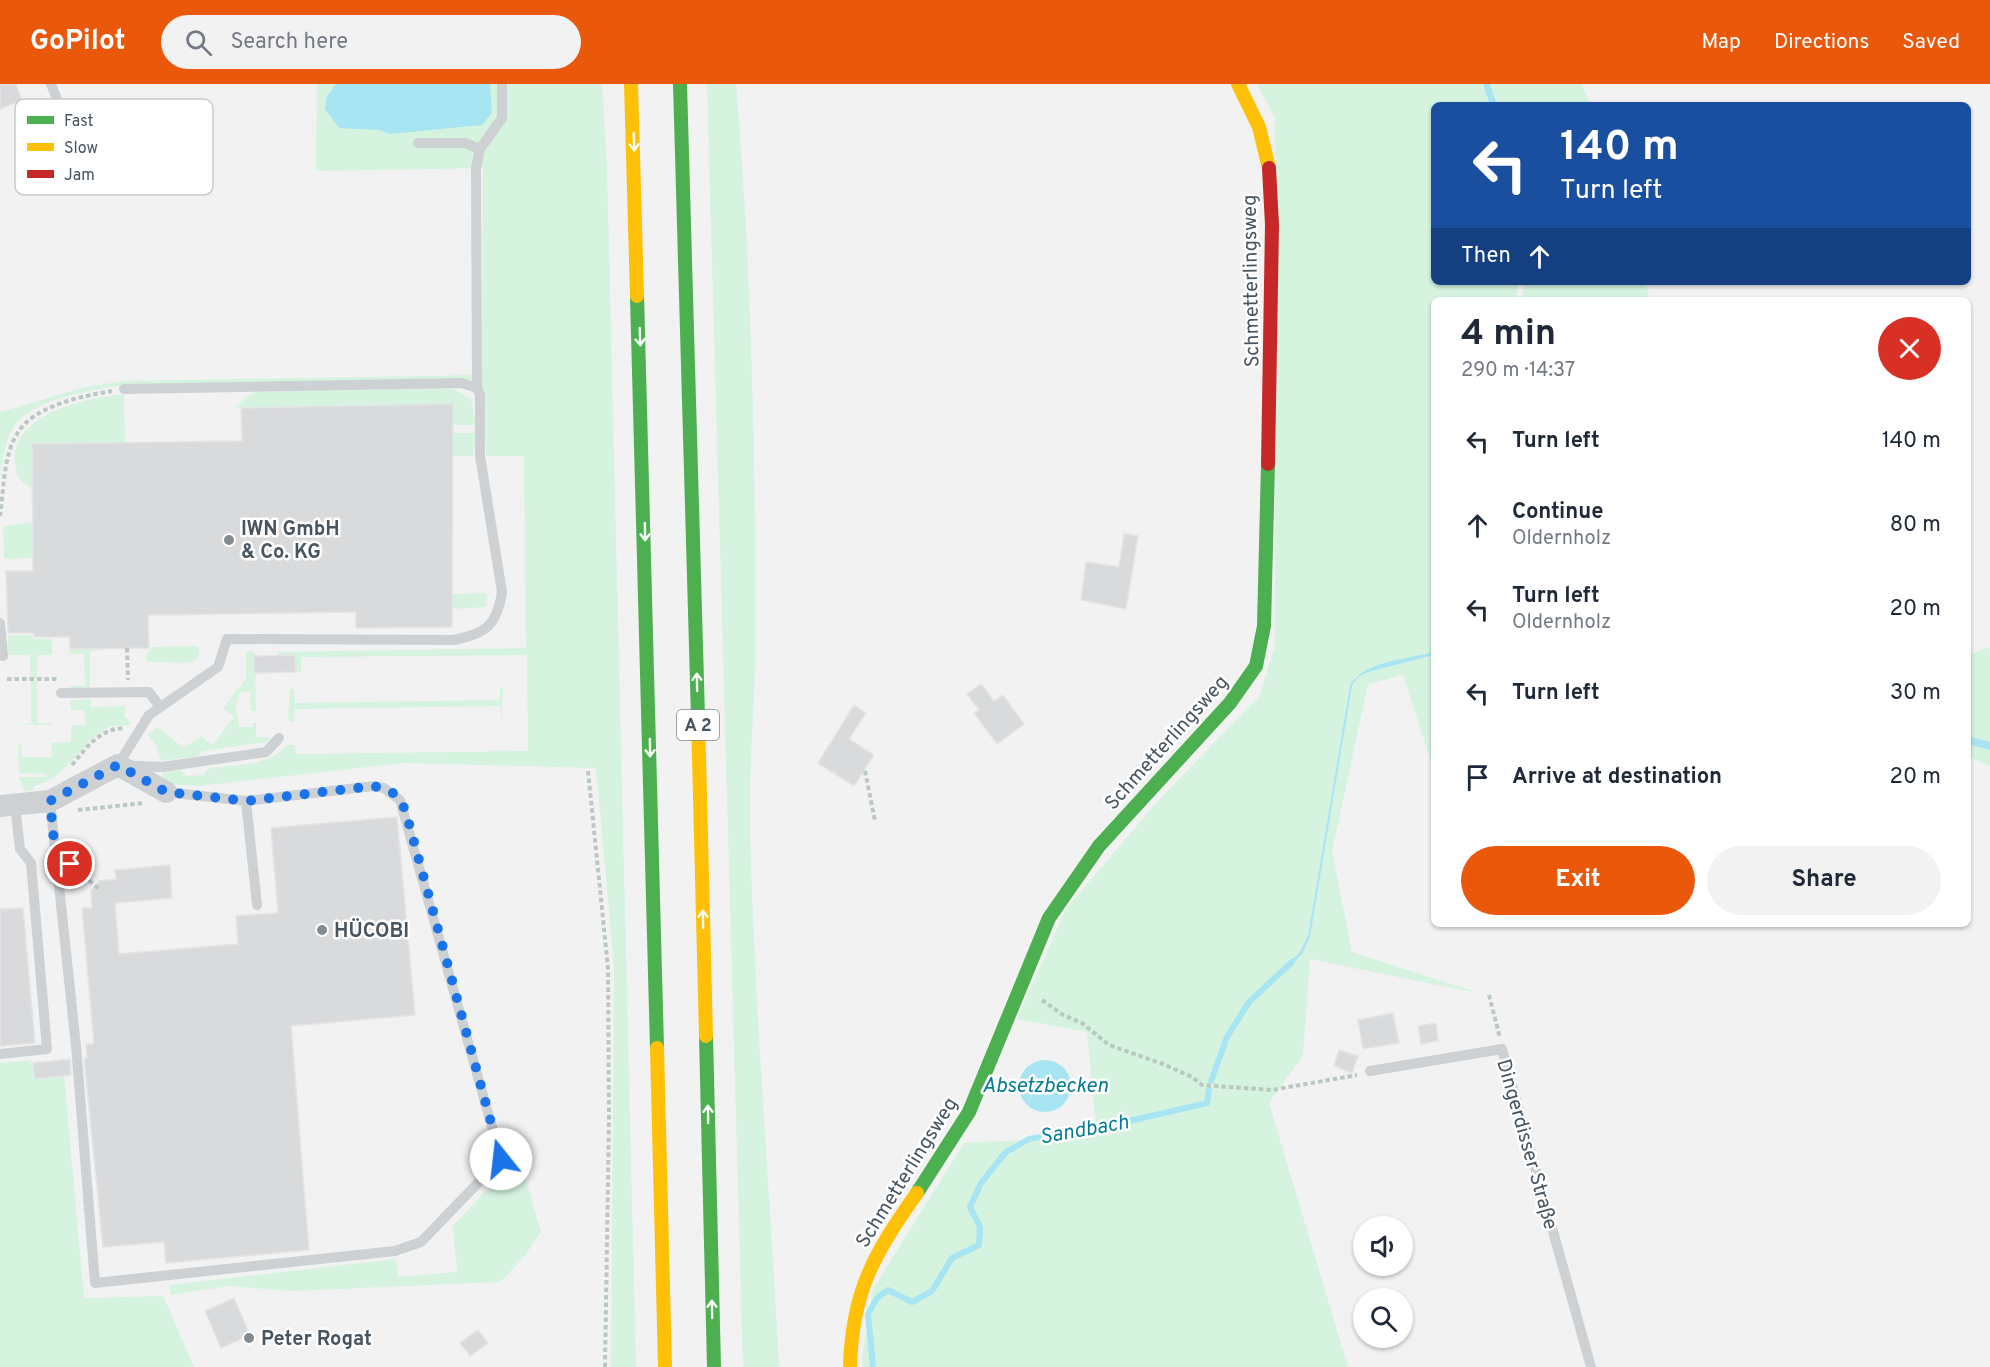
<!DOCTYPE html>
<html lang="en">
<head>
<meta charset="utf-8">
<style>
	body { margin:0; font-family:Overpass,sans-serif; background:#f2f2f3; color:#1f2937; height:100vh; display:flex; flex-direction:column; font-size:22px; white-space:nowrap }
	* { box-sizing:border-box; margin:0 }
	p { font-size:20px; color:#747a83 }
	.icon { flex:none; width:33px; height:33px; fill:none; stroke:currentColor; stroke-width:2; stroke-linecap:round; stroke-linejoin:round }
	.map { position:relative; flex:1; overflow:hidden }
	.sheet { position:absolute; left:1431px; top:213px; width:540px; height:630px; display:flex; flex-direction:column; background:#fff; border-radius:9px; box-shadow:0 2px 4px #0004 }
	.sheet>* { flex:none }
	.top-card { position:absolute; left:1431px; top:18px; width:540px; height:183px; border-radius:9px; box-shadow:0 2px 4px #0004; background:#1a4fa0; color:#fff; overflow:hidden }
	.controls { position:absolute; left:1353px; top:1132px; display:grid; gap:12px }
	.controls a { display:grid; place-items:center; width:60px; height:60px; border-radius:50%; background:#fff; box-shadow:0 2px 4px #0004; font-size:30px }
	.pin { position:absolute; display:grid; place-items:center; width:51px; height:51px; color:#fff; margin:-26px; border:3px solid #fff; border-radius:50%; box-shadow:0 2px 6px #0007 }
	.me { position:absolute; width:66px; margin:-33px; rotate:344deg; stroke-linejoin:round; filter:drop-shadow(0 0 4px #0008) }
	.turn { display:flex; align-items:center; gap:21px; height:126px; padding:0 30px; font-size:27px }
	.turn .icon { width:78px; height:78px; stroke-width:2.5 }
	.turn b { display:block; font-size:42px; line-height:51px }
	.then { display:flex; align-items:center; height:57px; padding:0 30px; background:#0003; gap:12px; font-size:22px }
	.round { display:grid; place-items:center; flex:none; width:63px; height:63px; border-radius:32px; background:#f2f2f3 }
	.headline { display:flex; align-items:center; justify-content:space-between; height:102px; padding:0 30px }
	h1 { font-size:36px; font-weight:700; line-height:45px }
	.action { display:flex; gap:12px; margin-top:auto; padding:12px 30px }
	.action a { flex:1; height:69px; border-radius:36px; background:#ea580c; color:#fff; font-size:24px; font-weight:700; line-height:69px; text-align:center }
	.action a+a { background:#f2f2f3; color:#1f2937 }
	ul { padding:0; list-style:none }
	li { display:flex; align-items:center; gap:18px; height:84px; padding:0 30px }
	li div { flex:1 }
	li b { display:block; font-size:22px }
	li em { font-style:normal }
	header { display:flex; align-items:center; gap:36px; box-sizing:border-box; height:84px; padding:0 30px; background:#ea580c; color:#fff }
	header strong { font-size:28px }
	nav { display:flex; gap:33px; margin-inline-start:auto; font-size:21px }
	.search { width:420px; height:54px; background:#f2f2f3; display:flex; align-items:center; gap:15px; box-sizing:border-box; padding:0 21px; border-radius:33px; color:#747a83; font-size:22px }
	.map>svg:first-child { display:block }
	.green { fill:#d5f3df }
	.water { fill:#a7e5f3 }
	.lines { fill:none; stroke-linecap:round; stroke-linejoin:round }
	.stream { stroke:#a7e5f3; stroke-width:6 }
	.building { fill:#d9dadc; stroke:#e3e4e5; stroke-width:1.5 }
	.path { stroke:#bac8c2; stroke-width:4; stroke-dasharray:4.5 3; stroke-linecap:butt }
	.lane { stroke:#cdd1d3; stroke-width:10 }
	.street { stroke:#cdd1d3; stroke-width:22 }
	.fast { stroke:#4caf50; stroke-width:14 }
	.slow { stroke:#ffc107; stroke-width:14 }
	.jam { stroke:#c62828; stroke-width:14 }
	.oneway { stroke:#f6fbf6 }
	.route { stroke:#1a73e8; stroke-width:10; stroke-dasharray:0 18 }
	.poi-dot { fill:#838c93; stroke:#fff; stroke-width:2 }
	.labels { text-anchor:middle; stroke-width:5; stroke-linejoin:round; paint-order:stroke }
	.shield { fill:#fff; stroke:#7e8890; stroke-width:1.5 }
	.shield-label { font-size:18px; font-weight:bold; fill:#475560 }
	.street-label { font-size:20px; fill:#475560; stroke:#fff }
	.poi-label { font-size:20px; font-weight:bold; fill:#475560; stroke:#fff; text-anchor:start }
	.water-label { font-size:21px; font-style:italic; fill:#057d97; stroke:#fff }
	.key { fill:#fff; stroke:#c8cccf; stroke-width:1.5 }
	.key-label { font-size:16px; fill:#475560 }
</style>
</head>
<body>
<header>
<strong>GoPilot</strong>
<div class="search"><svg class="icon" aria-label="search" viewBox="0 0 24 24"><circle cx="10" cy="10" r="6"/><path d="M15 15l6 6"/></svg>Search here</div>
<nav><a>Map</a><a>Directions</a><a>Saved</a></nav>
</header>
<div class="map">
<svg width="1990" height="1283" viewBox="0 0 1990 1283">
	<rect width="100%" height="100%" fill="#f2f2f2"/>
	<path class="green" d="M317 0H602L607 83 636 1283H611L614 883 596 684 404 679 199 702 164 700 163 688 180 686 187 692 204 691 209 684C239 680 266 683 288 661H295L296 670 528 667 527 571 301 573V588H296L295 571 278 572V568L526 564 524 372H486L485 309 472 296 462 295 124 301C95 305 43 314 21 334 5 349 3 375 0 395V328L85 303 125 297 482 291 483 84 316 87Z
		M707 0H736C752 190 756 383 755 574 754 630 749 686 750 742 754 922 770 1103 779 1283H743Z
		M1257 0H1483L1490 21H1434V198H1519L1515 216H1434V568L1356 592 1350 601 1308 852 1299 869 1302 870 1310 853 1352 602 1357 594 1368 588 1434 571V687L1403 591 1368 600 1332 767 1352 868 1482 910 1310 875 1303 971 1269 1019 1348 1283H863L862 1273 873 1205 964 1059 1097 1052 1087 948 1017 935 1066 825 1157 718 1260 611 1275 561V34Z
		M1490 0H1582L1590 21H1497Z
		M1525 198H1646L1649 216H1522Z
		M451 304 471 315 476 341H453L452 320 235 324 247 312 256 308Z
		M124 310 125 358 32 360V404C20 398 16 392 15 379 11 329 86 314 124 310Z
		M453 349H476L473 372H453Z
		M33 438V474L4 475 3 442Z
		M485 509 488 512 485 523 452 525V510Z
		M101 549V566L90 567V603L72 605 70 602H85L84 570H70L69 555 90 554Z
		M8 551H32L33 555H52V571H37V594H31L30 571H8Z
		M197 562 200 566 197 575 188 579 147 578 146 572 152 563Z
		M1990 563V658L1968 652V571Z
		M252 567 255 571 256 627H251L250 607 239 609 238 618 235 619 239 643H253V639H256V653H269V656L266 658 202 667 198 672 161 677 157 662 148 651 157 643 184 664 201 652 212 661 234 633 223 624 246 595V568Z
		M31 597H37V639H51L50 641 17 640 31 639Z
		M500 602 503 604 502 636 500 622 295 625 294 638 288 637 290 605H294L295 619 500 616Z
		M91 615V623L125 622 124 632 131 638 127 642C88 634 76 693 34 702L33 706 24 707 19 693H46V690L19 689 18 659H21L22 673H52L51 659 71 658V641H85V626H71L70 618 73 616Z
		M1968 660 1990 666V682L1968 672Z
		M31 976 35 995 64 992 84 1214 163 1212 194 1283H0V979Z
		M514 1055 541 1148 524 1173 500 1198 291 1207 229 1202 171 1211 169 1201 396 1175 398 1193 457 1188 453 1142 512 1078 507 1056Z"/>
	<path class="water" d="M336 0H490L492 29 482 41 390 50 380 46 339 44 325 25 327 12Z
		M1483 0H1490L1497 21H1490Z
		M1434 568V571L1368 588 1357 594 1352 602 1310 853 1302 870 1289 883 1287 881 1299 869 1308 852 1350 601C1364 577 1409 575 1434 568Z
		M1968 652 1990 658V666L1968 660Z
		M1019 1002a26 26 0 1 1 52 0a26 26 0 1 1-52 0Z"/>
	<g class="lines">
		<path class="stream" d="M1211 997 1227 953 1249 918 1292 878
			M873 1283 868 1230 877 1214 888 1206 912 1218 932 1207 952 1174 979 1161 980 1143 970 1123 981 1099 1006 1068 1029 1055 1125 1038 1207 1019 1209 1005"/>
	</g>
	<path class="building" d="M0 0H16L22 16 0 25Z
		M453 320 452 543 356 544V528L148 531 149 564 70 565V553H34V549H8L6 487H33L32 360 242 357 241 324Z
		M1124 450 1138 452 1126 525 1081 516 1086 478 1119 483Z
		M295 571 296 588 254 589V572Z
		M981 600 994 617 1003 611 1024 640 997 660 974 629 979 626 967 610Z
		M854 621 866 629 849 655 874 671 854 702 818 679Z
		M397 733 415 931 291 942 309 1166 166 1179 164 1158 103 1163 84 974H87L86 960H94L82 824H92L91 807 99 797 116 795 115 786 170 781 172 814 115 819 119 870 238 860 236 832 278 829 271 744Z
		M23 824 35 959 0 962V825Z
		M1393 929 1399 959 1363 965 1358 936Z
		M1436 939 1438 957 1421 960 1418 942Z
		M1339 966 1358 972 1352 989 1334 982Z
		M70 975 71 991 35 995 33 979Z
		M234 1214 250 1251 221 1264 205 1227Z
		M478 1246 488 1259 470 1272 460 1259Z"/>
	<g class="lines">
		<path class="path" d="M0 432C4 406 3 372 17 350 33 322 82 312 112 307
			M127 564 128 596
			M7 595H57
			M72 681C88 662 99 645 125 644
			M588 687 608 884 609 1035 605 1283
			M865 687 875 737
			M78 726 145 719
			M72 782 99 805
			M1489 911 1500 954
			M1042 916 1063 931 1082 939 1109 961 1163 980 1192 993 1202 1001 1272 1006 1357 991"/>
		<path class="lane" d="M51 0 58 18
			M418 59H465L480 65
			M477 304 476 84 480 65 502 34V0
			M124 305 462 299 477 304 480 311V372L502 508C497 542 485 550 453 556L227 555 218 583 149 631 118 681 162 683 266 668 279 654
			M0 539 3 572
			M61 609 149 608 160 623
			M50 717 76 962 95 1199 395 1167 421 1158 501 1075 400 716 384 704 374 702 246 717 166 708
			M246 717 257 821
			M0 970 47 965 31 779 20 765 15 721
			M1370 987 1502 965 1591 1283"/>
		<path class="street" d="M0 722 50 717 118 681 166 708"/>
		<path class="fast" d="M680 0 698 633
			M637 212 657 964
			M706 952 714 1283
			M917 1109 969 1028 1049 834 1099 762 1230 619 1256 582 1264 542 1268 380"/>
		<path class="slow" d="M631 0 637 212
			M1238 0 1259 43 1269 84
			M698 633 706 952
			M657 964 665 1283
			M850 1283C852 1207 874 1170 917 1109"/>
		<path class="jam" d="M1268 380 1272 141 1269 84"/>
	</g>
	<defs><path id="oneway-shaft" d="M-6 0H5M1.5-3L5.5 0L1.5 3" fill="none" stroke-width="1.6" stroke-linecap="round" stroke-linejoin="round" transform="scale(1.5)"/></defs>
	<g class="oneway">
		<use href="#oneway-shaft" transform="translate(634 58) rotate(88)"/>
		<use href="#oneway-shaft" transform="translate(640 253) rotate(88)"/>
		<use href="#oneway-shaft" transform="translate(645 448) rotate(89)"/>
		<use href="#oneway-shaft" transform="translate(697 598) rotate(-91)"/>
		<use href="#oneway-shaft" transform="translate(650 664) rotate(89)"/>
		<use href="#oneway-shaft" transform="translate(703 835) rotate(-91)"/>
		<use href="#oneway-shaft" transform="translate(708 1030) rotate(-91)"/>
		<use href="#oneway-shaft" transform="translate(712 1225) rotate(-91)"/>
	</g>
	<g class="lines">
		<path class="route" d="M70 780 55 768 50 717 118 681 166 708 246 717 374 702 393 709 405 725 501 1075"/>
	</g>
	<g class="poi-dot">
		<circle cx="229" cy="456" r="6"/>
		<circle cx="322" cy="846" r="6"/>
		<circle cx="249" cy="1254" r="6"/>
	</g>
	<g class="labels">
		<rect class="shield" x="677" y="626" width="42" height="30" rx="4.5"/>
		<g class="shield-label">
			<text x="698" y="647">A 2</text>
		</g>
		<g class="street-label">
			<text transform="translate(1250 197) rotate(-91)" y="7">Schmetterlingsweg</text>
			<text transform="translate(1166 658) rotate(-48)" y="7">Schmetterlingsweg</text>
			<text transform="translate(1528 1060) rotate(74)" y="7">Dingerdisser Straße</text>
			<text transform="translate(906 1088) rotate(-58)" y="7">Schmetterlingsweg</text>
		</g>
		<g class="poi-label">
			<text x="241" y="451">IWN GmbH<tspan x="241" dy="23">&amp; Co. KG</tspan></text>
			<text x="334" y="853">HÜCOBI</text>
			<text x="261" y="1261">Peter Rogat</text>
		</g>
		<g class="water-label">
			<text x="1045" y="1008">Absetzbecken</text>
			<text transform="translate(1084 1045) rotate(-10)" y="7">Sandbach</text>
		</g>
	</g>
	<rect x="15" y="15" width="198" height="96" rx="9" class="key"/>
	<rect x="27" y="32" width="27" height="8" fill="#4caf50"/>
	<rect x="27" y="59" width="27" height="8" fill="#ffc107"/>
	<rect x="27" y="86" width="27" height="8" fill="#c62828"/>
	<g class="key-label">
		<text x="64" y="42">Fast</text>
		<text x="64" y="69">Slow</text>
		<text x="64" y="96">Jam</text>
	</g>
</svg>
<div class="controls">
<a><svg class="icon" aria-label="sound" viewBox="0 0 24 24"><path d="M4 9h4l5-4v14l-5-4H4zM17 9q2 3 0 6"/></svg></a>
<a><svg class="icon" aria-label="search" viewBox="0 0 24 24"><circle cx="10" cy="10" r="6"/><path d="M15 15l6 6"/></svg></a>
</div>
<div class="pin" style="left:70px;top:780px;background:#d93025"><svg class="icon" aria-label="arrive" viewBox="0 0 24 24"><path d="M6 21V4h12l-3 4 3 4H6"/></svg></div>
<svg class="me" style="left:501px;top:1075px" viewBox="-20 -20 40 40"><circle r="19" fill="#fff"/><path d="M0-13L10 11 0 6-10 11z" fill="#1a73e8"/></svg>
<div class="top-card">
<div class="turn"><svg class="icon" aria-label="left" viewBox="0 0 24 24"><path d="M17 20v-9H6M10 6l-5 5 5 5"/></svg><div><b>140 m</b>Turn left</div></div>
<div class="then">Then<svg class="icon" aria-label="ahead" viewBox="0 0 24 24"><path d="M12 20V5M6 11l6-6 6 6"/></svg></div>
</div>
<section class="sheet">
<div class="headline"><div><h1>4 min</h1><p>290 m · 14:37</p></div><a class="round" style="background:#d93025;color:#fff"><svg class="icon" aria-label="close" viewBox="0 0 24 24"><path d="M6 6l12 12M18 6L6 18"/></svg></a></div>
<ul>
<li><svg class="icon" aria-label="left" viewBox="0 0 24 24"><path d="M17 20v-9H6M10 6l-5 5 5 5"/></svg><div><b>Turn left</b></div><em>140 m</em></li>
<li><svg class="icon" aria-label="ahead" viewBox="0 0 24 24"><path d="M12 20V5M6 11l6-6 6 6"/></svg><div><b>Continue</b><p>Oldernholz</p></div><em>80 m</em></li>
<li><svg class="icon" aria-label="left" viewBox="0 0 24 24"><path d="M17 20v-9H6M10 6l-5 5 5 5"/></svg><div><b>Turn left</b><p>Oldernholz</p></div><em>20 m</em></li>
<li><svg class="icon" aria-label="left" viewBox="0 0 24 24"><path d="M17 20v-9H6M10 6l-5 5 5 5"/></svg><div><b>Turn left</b></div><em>30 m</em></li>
<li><svg class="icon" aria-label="arrive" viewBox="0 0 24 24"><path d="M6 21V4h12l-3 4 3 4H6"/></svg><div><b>Arrive at destination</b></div><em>20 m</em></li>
</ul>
<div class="action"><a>Exit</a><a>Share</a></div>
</section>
</div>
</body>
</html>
